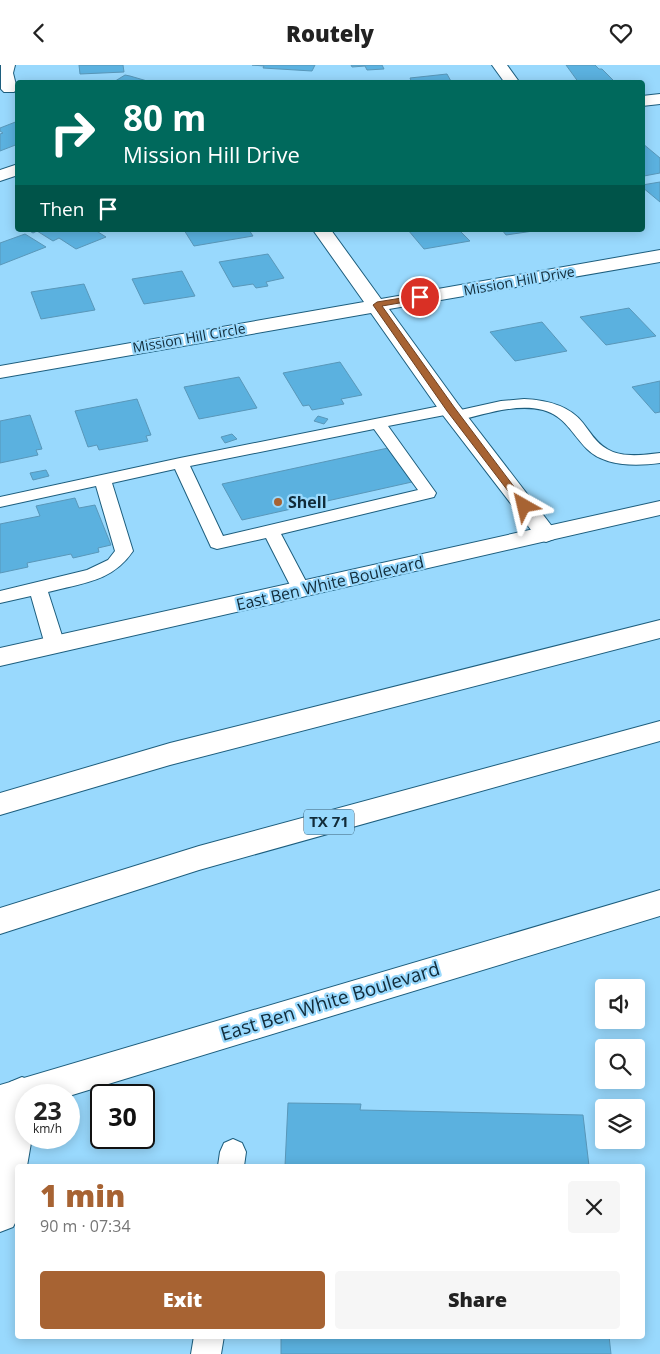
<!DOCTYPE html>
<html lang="en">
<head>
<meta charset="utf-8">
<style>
	body { margin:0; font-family:"Open Sans",sans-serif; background:#f6f6f6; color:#222; height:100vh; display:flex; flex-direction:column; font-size:19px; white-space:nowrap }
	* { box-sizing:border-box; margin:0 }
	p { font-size:16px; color:#767676 }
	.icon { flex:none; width:28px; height:28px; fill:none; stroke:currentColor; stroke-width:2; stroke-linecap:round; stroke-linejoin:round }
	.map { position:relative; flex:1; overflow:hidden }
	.side { position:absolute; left:15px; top:1099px; width:630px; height:175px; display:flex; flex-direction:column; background:#fff; border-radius:5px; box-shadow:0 2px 12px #0003 }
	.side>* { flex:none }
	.guide { position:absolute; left:15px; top:15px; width:630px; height:152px; border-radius:5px; box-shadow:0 2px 12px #0003; background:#00695c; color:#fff; overflow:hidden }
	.controls { position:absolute; left:595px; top:914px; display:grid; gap:10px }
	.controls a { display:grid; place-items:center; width:50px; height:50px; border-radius:5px; background:#fff; box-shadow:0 2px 12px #0003; font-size:25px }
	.speed { position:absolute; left:15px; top:1019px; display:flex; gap:10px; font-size:25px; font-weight:700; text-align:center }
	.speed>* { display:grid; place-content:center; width:65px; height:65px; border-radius:50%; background:#fff; box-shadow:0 2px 12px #0003; line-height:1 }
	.speed small { font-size:12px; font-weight:400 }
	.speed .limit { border:2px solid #111; border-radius:8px; background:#fff; color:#111 }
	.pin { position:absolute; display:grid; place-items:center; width:42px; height:42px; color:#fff; margin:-21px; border:2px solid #fff; border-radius:50%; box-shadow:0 1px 5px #0007 }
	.me { position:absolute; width:55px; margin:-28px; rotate:323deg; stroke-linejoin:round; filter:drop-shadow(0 0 4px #0008) }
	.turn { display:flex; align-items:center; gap:18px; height:105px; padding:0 25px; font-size:22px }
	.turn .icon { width:65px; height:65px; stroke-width:2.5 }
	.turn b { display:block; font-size:35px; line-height:42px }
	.then { display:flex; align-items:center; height:48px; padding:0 25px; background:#0003; gap:10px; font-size:19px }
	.round { display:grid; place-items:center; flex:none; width:52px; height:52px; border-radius:5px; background:#f6f6f6 }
	.summary { display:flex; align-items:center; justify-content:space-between; height:85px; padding:0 25px }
	h1 { font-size:30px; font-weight:800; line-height:38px; color:#a76333 }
	.cta { display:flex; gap:10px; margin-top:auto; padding:10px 25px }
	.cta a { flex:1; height:58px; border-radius:5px; background:#a76333; color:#fff; font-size:20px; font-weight:800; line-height:58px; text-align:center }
	.cta a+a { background:#f6f6f6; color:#222 }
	header { display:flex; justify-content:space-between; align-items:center; height:65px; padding:0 25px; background:#fff; font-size:22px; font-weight:800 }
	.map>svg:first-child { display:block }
	.building { fill:#5bb1df; stroke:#5997b9 }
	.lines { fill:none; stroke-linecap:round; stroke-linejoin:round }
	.service-casing { stroke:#1d5e7e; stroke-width:2 }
	.minor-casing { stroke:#1d5e7e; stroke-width:2 }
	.secondary-casing { stroke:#1d5e7e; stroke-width:2 }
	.motorway-casing { stroke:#1d5e7e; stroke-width:2 }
	.service { fill:#fff; fill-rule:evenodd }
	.minor { fill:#fff; fill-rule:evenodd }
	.secondary { fill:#fff; fill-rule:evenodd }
	.motorway { fill:#fff; fill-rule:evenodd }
	.route { fill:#a76333; stroke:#6d4021 }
	.poi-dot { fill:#a76333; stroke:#99d9fd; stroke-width:2 }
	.labels { text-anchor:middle; stroke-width:4.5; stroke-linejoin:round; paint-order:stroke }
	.far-street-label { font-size:14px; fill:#112b39; stroke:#99d9fd }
	.shield { fill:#99d9fd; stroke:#3a5f74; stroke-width:1 }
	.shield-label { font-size:15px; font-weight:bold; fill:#112b39 }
	.poi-label { font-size:16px; font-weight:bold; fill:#112b39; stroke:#99d9fd; text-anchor:start }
	.street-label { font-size:16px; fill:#112b39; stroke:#99d9fd }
	.near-street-label { font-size:19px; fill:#112b39; stroke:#99d9fd }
</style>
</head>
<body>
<header><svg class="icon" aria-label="back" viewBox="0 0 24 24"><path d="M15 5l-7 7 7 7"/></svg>Routely<svg class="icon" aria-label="heart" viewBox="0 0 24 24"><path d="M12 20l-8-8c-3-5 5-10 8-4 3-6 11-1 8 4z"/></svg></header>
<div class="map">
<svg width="660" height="1289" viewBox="0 0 660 1289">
	<rect width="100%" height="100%" fill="#99d9fd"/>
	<path class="building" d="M79 0H123L124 7 80 9Z
		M252 0H315L312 6 263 3 264 1Z
		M351 0H382L384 4 367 5 365 1 352 2Z
		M566 0H595L599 4H602L615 17 579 18Z
		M447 9 452 18H412L410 13Z
		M125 10 130 11 154 18H112Z
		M18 56V79L0 86V69L3 68 0 66V63Z
		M642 78 660 93V108L644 111 642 109Z
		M660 117V137L642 122V120Z
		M28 165H95L106 172 76 184 59 173 53 176 37 166 33 168Z
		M184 165H249L253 171 194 181Z
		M408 165H459L470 176 424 184Z
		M502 165H540L506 170Z
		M25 169 46 182 0 200V178Z
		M268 189 284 213 266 217 268 221 256 223 253 219 233 222 219 197Z
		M182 206 195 231 144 239 132 214Z
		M84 219 95 245 41 254 31 227Z
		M629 243 656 271 606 280 580 252Z
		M542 257 567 286 515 296 490 267Z
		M340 297 362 330 341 334 344 339 312 345 309 340 303 341 283 308Z
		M239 312 257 343 199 354 184 322Z
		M660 316V347L655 348 632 322Z
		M137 334 151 370 146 371 148 376 99 385 97 380 88 382 75 346Z
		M30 350 42 384 36 385 38 390 0 398V356Z
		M318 351 328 354 324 359 314 356Z
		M232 369 237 374 225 378 221 372Z
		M388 383 412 417 242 455 222 419Z
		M46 405 49 411 33 415 30 408Z
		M75 433 79 443 95 440 111 480 98 483 99 487 73 493 71 489 27 498 28 502 0 508V459L40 451 36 441Z
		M288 1038 361 1039 360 1045 583 1050 589 1101H285Z
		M281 1271H609L611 1289H281Z"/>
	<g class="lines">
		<defs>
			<path id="service" d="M524 334C546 335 569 340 583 358 590 367 596 378 607 384 622 393 643 390 660 388V398C637 401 605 402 587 384 572 369 565 351 543 345 515 338 483 350 456 356L450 354 448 351 450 349 388 361 436 428 434 432 281 469 310 524 307 528 301 530 295 528 292 524 266 473 217 484 211 482 175 404 112 418 133 486C112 517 82 518 48 527L65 580 62 585 55 587 48 585 45 580 31 531 0 538V526L87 505 108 495 115 486 96 421 0 442V432L180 393 450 339 456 341 458 344 456 346 501 336ZM374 364 418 425 223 471 190 401Z
				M233 1074 242 1078 246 1087 244 1101H218L220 1087 224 1078Z
				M194 1271H224L221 1289H191Z"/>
			<path id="minor" d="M1 0H15L13 8 17 24 14 27H4L1 24Z
				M492 0H507L520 18H505Z
				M660 29V39L642 41V31Z
				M18 99V110L0 116V105Z
				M313 165H331L381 234 660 185V197L389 244 458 339 554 464 558 469 554 474 546 477 538 474 442 349 371 248 0 313V301L364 237Z
				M22 1012 34 1017 40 1028 39 1030H26V1072H32L27 1101H18V1152L13 1162 0 1167V1051L4 1028 10 1017Z"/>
			<path id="secondary" d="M660 436V450L0 601V583Z
				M660 825V851L69 1031 26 1030V1044L0 1052V1020Z"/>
			<path id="motorway" d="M660 555V573L170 700 0 750V728L170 678Z
				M660 656V676L199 805 0 869V843L199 781Z"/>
		</defs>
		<use href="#service" class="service-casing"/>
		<use href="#minor" class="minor-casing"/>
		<use href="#secondary" class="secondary-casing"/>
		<use href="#motorway" class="motorway-casing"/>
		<use href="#service" class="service"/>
		<use href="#minor" class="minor"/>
		<use href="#secondary" class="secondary"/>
		<use href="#motorway" class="motorway"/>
	</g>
	<path class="route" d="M420 230 423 231V234L382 241 454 342 527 439V443H521L447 346 373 240 377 237Z"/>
	<circle class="poi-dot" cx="278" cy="437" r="5"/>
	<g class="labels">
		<g class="far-street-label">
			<text transform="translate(519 216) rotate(-10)" y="5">Mission Hill Drive</text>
			<text transform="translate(189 273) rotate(-10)" y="5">Mission Hill Circle</text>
		</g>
		<rect class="shield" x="304" y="744.5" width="50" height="25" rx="4"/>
		<g class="shield-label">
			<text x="329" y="762">TX 71</text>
		</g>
		<g class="poi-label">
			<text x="288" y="443">Shell</text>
		</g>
		<g class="street-label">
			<text transform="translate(330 518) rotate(-13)" y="6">East Ben White Boulevard</text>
		</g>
		<g class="near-street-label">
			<text transform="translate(330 936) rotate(-17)" y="7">East Ben White Boulevard</text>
		</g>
	</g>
</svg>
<div class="controls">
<a><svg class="icon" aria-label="sound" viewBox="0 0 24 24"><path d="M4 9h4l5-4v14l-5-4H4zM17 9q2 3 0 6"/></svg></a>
<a><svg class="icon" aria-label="search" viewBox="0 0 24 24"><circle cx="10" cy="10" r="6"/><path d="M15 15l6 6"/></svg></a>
<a><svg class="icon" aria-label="layers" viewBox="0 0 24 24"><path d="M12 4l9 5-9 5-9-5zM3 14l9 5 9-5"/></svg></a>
</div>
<div class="speed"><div>23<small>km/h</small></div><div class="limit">30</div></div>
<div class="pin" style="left:420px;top:232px;background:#d93025"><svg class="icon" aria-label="arrive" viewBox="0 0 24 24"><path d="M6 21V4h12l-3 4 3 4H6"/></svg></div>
<svg class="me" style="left:524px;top:441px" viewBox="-20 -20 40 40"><path d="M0-17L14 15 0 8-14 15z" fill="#a76333" stroke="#fff" stroke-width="4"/></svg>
<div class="guide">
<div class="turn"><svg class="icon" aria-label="right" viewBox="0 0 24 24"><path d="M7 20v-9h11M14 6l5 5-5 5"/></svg><div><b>80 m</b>Mission Hill Drive</div></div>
<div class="then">Then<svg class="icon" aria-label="arrive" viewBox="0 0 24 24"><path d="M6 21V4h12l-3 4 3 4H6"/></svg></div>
</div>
<section class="side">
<div class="summary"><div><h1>1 min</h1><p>90 m · 07:34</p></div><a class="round"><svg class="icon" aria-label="close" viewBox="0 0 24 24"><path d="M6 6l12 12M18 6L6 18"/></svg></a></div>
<div class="cta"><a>Exit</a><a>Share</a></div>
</section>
</div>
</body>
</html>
